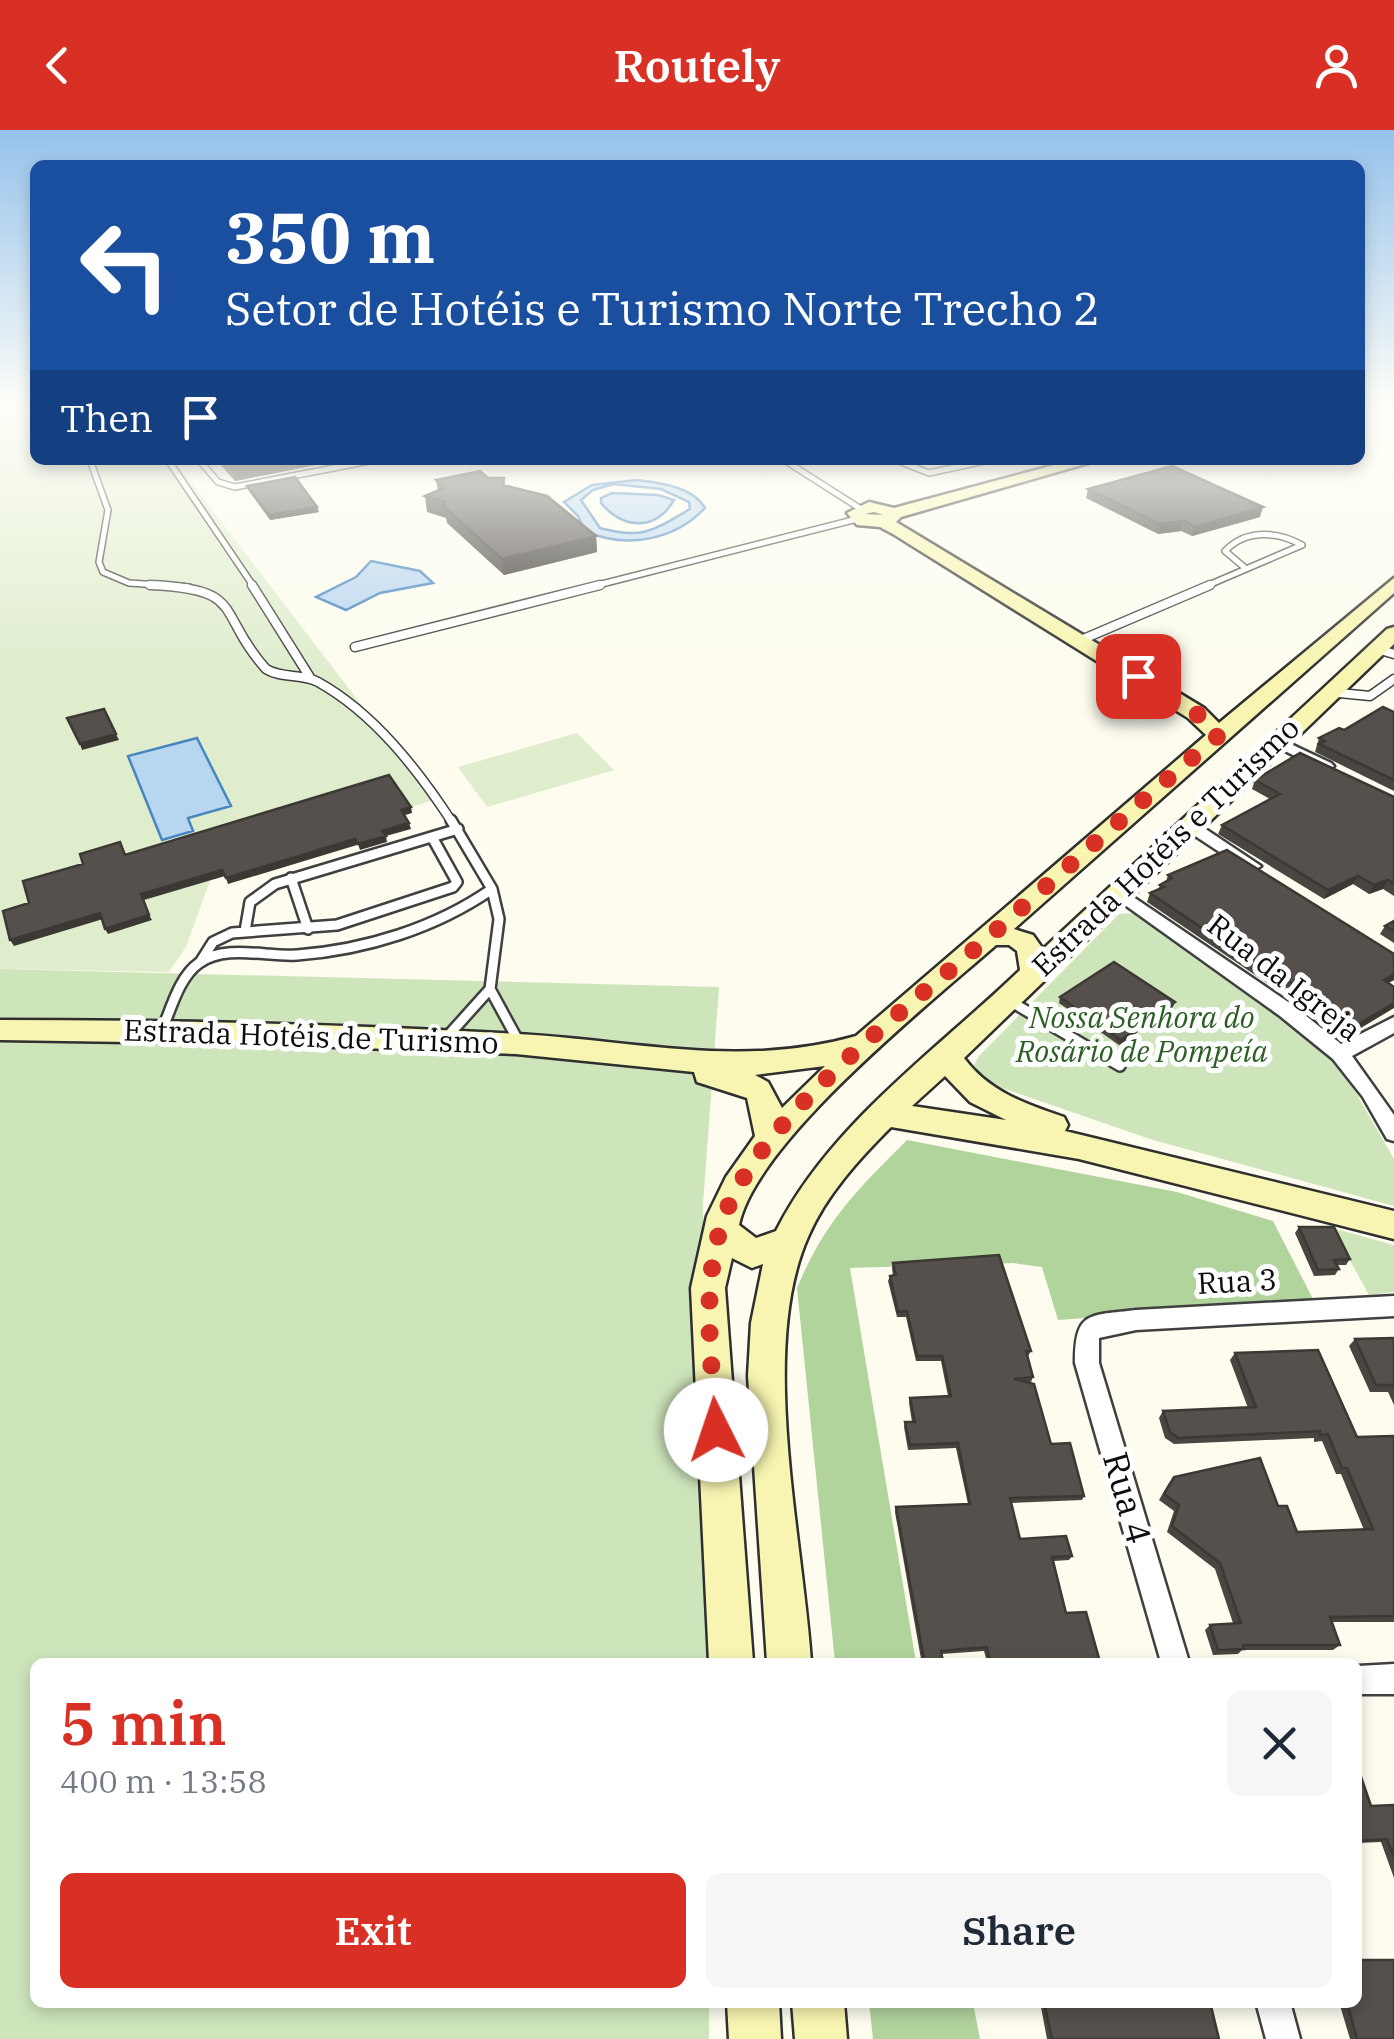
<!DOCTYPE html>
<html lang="en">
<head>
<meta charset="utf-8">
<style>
	body { margin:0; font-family:"IBM Plex Serif",serif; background:#f6f6f7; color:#1f2937; height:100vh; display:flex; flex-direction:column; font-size:38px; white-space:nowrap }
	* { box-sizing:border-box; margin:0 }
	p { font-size:32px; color:#747a83 }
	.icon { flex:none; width:55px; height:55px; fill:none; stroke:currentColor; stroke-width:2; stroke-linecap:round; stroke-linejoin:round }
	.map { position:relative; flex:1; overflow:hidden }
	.side { position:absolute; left:30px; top:1528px; width:1332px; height:350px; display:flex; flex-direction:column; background:#fff; border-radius:15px; box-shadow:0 5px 15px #0003 }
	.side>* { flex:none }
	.hud { position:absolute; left:30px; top:30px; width:1335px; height:305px; border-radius:15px; box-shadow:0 5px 15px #0003; background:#1a4fa0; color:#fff; overflow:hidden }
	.pin { position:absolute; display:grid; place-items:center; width:85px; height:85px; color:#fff; margin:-42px; border-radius:20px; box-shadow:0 5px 15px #0006 }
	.me { position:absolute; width:110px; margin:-55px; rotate:356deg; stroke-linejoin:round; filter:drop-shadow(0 0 8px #0008) }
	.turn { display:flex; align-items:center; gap:35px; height:210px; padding:0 30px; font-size:45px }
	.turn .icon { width:130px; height:130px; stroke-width:2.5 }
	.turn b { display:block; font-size:70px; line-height:85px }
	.then { display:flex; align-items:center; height:95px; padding:0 30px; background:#0003; gap:20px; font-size:38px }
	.round { display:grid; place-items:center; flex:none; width:105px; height:105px; border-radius:15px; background:#f6f6f7 }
	.summary { display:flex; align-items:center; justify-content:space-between; height:170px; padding:0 30px }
	h1 { font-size:60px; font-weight:600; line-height:75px; color:#d93025 }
	.primary-button { display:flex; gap:20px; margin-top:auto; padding:20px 30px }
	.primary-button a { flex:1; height:115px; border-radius:15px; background:#d93025; color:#fff; font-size:40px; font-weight:600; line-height:115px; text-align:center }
	.primary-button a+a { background:#f6f6f7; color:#1f2937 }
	header { display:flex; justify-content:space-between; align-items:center; height:130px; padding:0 30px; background:#d93025; color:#fff; font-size:45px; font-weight:600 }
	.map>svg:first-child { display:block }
	.green { fill:#cee5bc }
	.forest { fill:#b1d49d }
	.pitch { fill:#dfedcd }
	.water { fill:#b9d6f0; stroke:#4785c0; stroke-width:2.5; fill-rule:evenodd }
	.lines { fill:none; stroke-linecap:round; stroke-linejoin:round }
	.lane-far2-casing { stroke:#404040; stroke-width:8 }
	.lane-far1-casing { stroke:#404040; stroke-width:11 }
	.lane-casing { stroke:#404040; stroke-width:14 }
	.street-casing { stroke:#404040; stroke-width:5 }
	.secondary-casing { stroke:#2f2f2f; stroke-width:5 }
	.lane-far2 { stroke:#fff; stroke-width:5 }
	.lane-far1 { stroke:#fff; stroke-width:8 }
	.lane { stroke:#fff; stroke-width:9 }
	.street { fill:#fff; fill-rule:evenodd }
	.secondary { fill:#f7f5b1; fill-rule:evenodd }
	.wall { fill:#494540 }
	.shaded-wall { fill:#3c3834 }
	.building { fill:#55504b; stroke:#3c3834; stroke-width:2.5 }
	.route { stroke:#d93025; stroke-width:18; stroke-dasharray:0 32.4 }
	.labels { text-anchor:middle; stroke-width:10; stroke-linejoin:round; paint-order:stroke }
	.street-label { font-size:30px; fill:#0d0d0d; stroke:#fff }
	.park-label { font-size:30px; font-style:italic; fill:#2b5f24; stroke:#fff }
	.near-street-label { font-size:35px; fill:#0d0d0d; stroke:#fff }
</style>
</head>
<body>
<header><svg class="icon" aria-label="back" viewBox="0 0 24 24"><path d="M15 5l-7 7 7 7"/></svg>Routely<svg class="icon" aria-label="person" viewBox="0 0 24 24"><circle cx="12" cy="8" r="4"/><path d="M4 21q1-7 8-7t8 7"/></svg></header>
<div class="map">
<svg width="1394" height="1909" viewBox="0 0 1394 1909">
	<rect width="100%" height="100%" fill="#fdfcef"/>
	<path class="green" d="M1138 783 1338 932 1394 1029V1076L1153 1010 976 949 972 938 979 926 1119 784Z
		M0 839 719 857 703 1074 707 1532H35V1872L709 1873V1909H0Z
		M1332 1098 1394 1115V1162L1369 1165Z"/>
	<path class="forest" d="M907 1010 1177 1062 1273 1091 1314 1171 1058 1190 1042 1137 1013 1133 850 1138 916 1532H835L797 1158C825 1091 857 1060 907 1010Z
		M869 1873H973L980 1909H873Z"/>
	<path class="pitch" d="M0 275H35V330H174L434 670 215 737 186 817 169 842 0 839Z
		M577 603 614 640 487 677 458 637Z"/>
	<path class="water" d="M637 350C660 353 692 356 705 378 674 411 625 419 585 401L578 386 564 372 592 355ZM614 354 661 359 689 372 690 379C654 400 643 410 600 398L581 370 593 360Z
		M612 363 658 365 674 370C655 402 623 399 601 373V368Z
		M371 431 420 441 433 453 380 463 346 480 316 467 356 447Z
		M197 608 231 676 188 688 193 701 162 710 128 626Z"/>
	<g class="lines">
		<defs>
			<path id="lane-far2" d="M90 330 108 380 99 432 103 442 129 453 189 457
				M168 330 254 457
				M199 330 218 352 235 357 375 330
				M784 330 861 379
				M896 330 929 343 989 330
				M590 457 857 389
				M1204 457 1302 415C1277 401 1246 399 1225 421L1244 437"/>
			<path id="lane-far1" d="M150 455C247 459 215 482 266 539 282 549 302 543 318 552 374 583 418 640 452 692
				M252 455 311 549
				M1081 510 1210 455
				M355 517 600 455
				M1377 519 1394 524
				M1329 562 1370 566 1394 549"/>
			<path id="lane" d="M291 748 308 799
				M245 801 250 772 275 754 458 699
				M201 831 213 812 232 803 337 795 453 757 457 752 432 707
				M490 859 520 914
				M1008 870 1120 936
				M162 900C171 879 179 847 199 833 226 814 266 827 297 825 365 820 436 798 492 759L451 690
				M446 908 490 859 499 789 492 759"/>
			<path id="street" d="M1278 608 1331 633 1334 636 1331 639H1321L1273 615V609Z
				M1189 690 1195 692 1261 736 1253 741 1247 740 1183 698 1181 695Z
				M1117 756 1294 876 1341 914 1394 887V903L1352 926 1394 985V1011L1387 1009 1363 967 1333 929 1280 886 1111 765 1109 761Z
				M1394 1166V1186L1136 1200 1099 1208V1233L1189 1532H1161L1075 1233C1075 1180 1089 1186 1136 1180Z
				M1394 1534V1564H1358V1536Z
				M1256 1872H1290L1300 1909H1266Z"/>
			<path id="secondary" d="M1073 330H1099L901 387 896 392 1204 578 1219 593 1394 448V463L1014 799 1033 805 1043 819 1387 499 1394 497V514L964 928C989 962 1026 974 1064 987L1068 995 1065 1001 1394 1081V1109L1079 1029 891 997C859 1029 826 1065 808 1107 758 1219 803 1409 811 1532H767L748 1246 751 1193 763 1134 752 1138 732 1128 725 1158 753 1532H709L691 1158 707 1086 726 1047 755 1006 747 968 697 952 694 942 516 924 258 914 0 910V890C172 890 345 894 517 904 633 910 741 939 856 906L1206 605 1188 588 893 404 880 397 857 395 847 383 869 372 894 378ZM874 382 883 385 865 384ZM996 815H1009L1017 821 1020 840C936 921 830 994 776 1101L756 1108 739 1095C756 1012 930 873 996 815ZM825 936 782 978 768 952 755 945ZM945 946 970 972 1006 990 912 976Z
				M727 1872H779L781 1909H729Z
				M792 1872H844L847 1909H795Z"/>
		</defs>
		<use href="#lane-far2" class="lane-far2-casing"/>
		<use href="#lane-far1" class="lane-far1-casing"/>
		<use href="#lane" class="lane-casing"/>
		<use href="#street" class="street-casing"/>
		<use href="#secondary" class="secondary-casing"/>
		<use href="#lane-far2" class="lane-far2"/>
		<use href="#lane-far1" class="lane-far1"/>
		<use href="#lane" class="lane"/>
		<use href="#street" class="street"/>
		<use href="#secondary" class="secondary"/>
	</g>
	<path class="wall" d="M216 330H341L235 351Z
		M504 348 505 355 596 406 597 422 504 445 447 393 446 388 427 382 425 366 438 361 436 350Z
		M247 356 319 382 270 390 249 361Z
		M1088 359 1260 387 1192 406 1181 401 1158 404 1086 368Z
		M1394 582V661L1315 622 1319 608Z
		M1255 650 1394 667V766L1383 759 1369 764 1353 754 1324 769 1218 704 1222 695 1270 669 1252 659Z
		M1168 745 1394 824V850L1388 853 1341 910 1310 884 1312 879 1281 857 1277 860 1147 772 1150 763 1158 760 1160 755 1166 752Z
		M1394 791V813L1380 804 1385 796Z
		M1060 867 1175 872 1172 878 1119 915 1059 873Z
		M1299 1097 1350 1129 1346 1135H1337L1339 1139 1335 1145 1314 1146 1295 1103Z
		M893 1133 1031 1221 1028 1226 1033 1247 1031 1252 1051 1314 1084 1366 1082 1370 1011 1373 1020 1409 1072 1426 1069 1430 1054 1431 1066 1483 1100 1532H987L984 1521 942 1524 943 1532H894L895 1530 921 1529 895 1382 896 1377 968 1374 956 1318 908 1320 904 1297 905 1292H912L909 1273 910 1268 948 1266 941 1231H916L906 1187H897L888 1151 890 1146H893L892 1138Z
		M1394 1208V1275L1388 1262H1370L1349 1216 1355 1209Z
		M1235 1223 1357 1307 1394 1306V1492H1332L1340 1515 1333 1520H1242L1238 1524 1213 1525 1205 1500 1210 1495 1233 1493 1215 1439 1167 1402 1174 1381 1159 1370 1169 1353 1278 1376 1297 1402 1364 1400 1341 1344H1336L1322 1311 1314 1312V1308L1174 1314 1165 1308 1159 1288 1163 1281 1248 1278 1230 1230Z
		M1358 1638 1371 1676 1394 1675V1748L1381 1712 1358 1713Z
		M1040 1872H1210L1219 1909H1047Z
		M1339 1872H1358L1394 1909H1350Z"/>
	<path class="shaded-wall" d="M230 330H341L235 351Z
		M317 377 319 382 270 390 269 385Z
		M1263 377 1260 387 1192 406 1195 397Z
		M1184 391 1181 401 1158 404 1160 394Z
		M596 406 597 422 504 445 502 429Z
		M116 604 119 610 82 620 80 614Z
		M411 677 412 683 402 686 401 680Z
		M409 693 411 699 386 706 387 712 360 720 358 714 382 701Z
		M355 709 357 715 228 754 226 748Z
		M222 740 225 746 144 770 141 764Z
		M1358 746 1353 754 1324 769 1328 760Z
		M1388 750 1383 759 1369 764 1374 755Z
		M100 783 103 789 14 816 10 810Z
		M149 785 152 790 108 804 105 799Z
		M1394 844V850L1378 858 1384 850Z
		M1175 872 1172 878 1119 915 1121 910Z
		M1394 873V878L1341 910 1347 901Z"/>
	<path class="building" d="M1172 336 1263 377 1195 397 1184 391 1160 394 1088 359Z
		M480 341 488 348H504L503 355 547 366 596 406 502 429 444 377 445 372 425 366 444 358 436 350Z
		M295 347 317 377 269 385 247 356Z
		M1383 577 1394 582V650L1319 614 1325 611 1319 608 1339 598 1344 600Z
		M104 579 116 604 80 614 67 588Z
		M1300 623 1394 667V754L1388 750 1374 755 1358 746 1328 760 1222 695 1280 664 1255 650Z
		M389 645 411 677 401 680 409 693 382 701 386 706 358 714 355 709 226 748 222 740 141 764 149 785 105 799 100 783 10 810 3 781 29 773 23 751 83 734 80 724 120 712 125 725Z
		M1227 720 1394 824V844L1384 850 1394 857V873L1347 901 1314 875 1319 872 1285 849 1281 851 1150 763 1164 757 1160 755 1172 748 1168 745Z
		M1394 791V801L1385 796Z
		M1114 832 1175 872 1121 910 1060 867Z
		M1299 1097H1334L1350 1129 1334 1130 1339 1139 1318 1140Z
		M999 1125 1031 1221H1026L1033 1247 1014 1249 1034 1254 1051 1314 1070 1313 1084 1366 1010 1368 1020 1409 1066 1406 1072 1426 1052 1427 1066 1483 1086 1482 1100 1532H990L987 1517 941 1521 943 1532H895V1530L924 1529 896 1377 970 1374 958 1313 910 1315 905 1292H915L910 1268 951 1266 942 1226H917L907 1181 898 1182 890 1146 896 1145 893 1133Z
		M1394 1208V1255H1376L1355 1209Z
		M1318 1220 1357 1307 1394 1306V1486L1330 1487 1340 1515H1243L1244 1519 1218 1520 1210 1495 1241 1493 1220 1433 1172 1396 1179 1375 1164 1364 1174 1347 1260 1328 1278 1376H1287L1297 1402 1373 1399 1347 1338H1342L1328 1304 1320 1305V1301L1178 1308 1170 1302 1163 1281 1256 1277 1235 1223Z
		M1358 1638 1371 1676 1394 1675V1727L1387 1709 1358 1711Z
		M1358 1830H1394V1909H1357L1347 1872H1358Z
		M1044 1872H1210L1219 1909H1052Z"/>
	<linearGradient id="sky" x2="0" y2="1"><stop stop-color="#95c2eb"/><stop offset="0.51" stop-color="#fefef8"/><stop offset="1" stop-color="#fefef8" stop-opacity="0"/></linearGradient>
	<rect width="1394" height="542" fill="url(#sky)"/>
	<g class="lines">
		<path class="route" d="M716 1300C712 1229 700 1158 723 1090 758 988 909 877 991 805 1067 738 1142 670 1219 605L1196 583 1138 546"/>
	</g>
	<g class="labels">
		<g class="street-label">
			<text transform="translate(1166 717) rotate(-44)" y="10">Estrada Hotéis e Turismo</text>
			<text transform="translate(1284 848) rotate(38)" y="10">Rua da Igreja</text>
			<text transform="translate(311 907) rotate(2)" y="10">Estrada Hotéis de Turismo</text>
			<text transform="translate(1237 1152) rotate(-3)" y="10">Rua 3</text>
		</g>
		<g class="park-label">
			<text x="1142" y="898">Nossa Senhora do<tspan x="1142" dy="34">Rosário de Pompeía</tspan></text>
		</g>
		<g class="near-street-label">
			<text transform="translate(1127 1368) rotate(74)" y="12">Rua 4</text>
		</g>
	</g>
</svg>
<div class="pin" style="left:1138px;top:546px;background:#d93025"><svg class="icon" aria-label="arrive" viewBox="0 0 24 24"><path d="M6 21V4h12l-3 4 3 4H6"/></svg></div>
<svg class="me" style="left:716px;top:1300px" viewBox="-20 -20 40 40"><circle r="19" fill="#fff"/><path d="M0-13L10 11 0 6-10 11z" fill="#d93025"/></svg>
<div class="hud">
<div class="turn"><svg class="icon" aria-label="left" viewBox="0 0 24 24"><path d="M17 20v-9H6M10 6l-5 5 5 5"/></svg><div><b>350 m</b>Setor de Hotéis e Turismo Norte Trecho 2</div></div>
<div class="then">Then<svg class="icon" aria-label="arrive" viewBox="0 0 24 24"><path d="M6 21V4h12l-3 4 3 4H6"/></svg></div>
</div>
<section class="side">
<div class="summary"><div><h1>5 min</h1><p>400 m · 13:58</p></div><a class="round"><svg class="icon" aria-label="close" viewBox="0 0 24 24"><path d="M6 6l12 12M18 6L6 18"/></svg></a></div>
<div class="primary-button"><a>Exit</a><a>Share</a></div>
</section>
</div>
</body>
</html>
